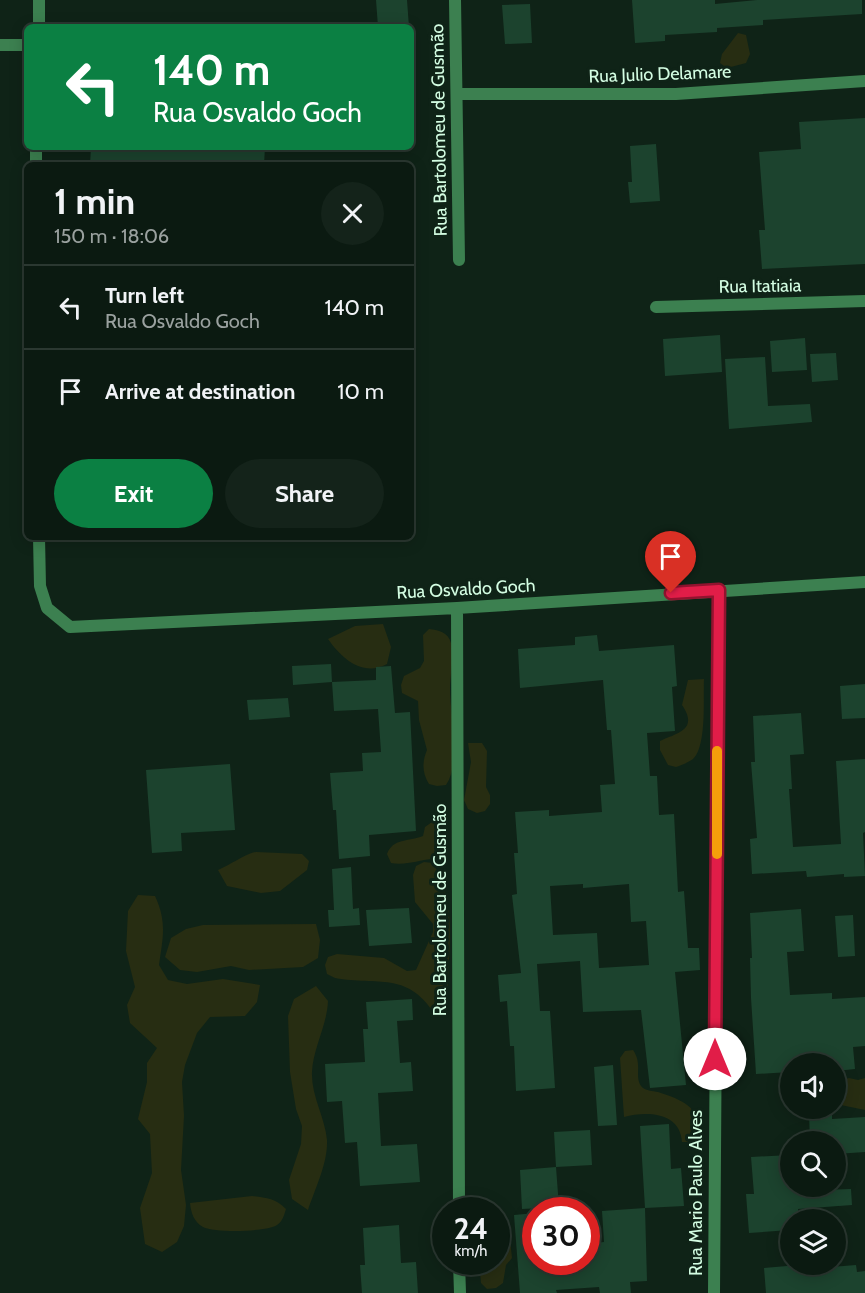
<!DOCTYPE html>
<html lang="en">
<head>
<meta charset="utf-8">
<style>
	body { margin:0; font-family:Cabin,sans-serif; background:#14231a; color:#f1f3f6; height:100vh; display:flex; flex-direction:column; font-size:22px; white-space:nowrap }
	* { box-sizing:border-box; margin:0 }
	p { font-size:20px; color:#9aa19f }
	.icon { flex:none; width:33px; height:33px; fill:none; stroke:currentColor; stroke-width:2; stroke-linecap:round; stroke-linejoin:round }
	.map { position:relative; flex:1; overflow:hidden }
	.side { position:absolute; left:24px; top:162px; width:390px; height:378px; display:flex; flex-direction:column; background:#0b1a11; border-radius:9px; box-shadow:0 3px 15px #0003,0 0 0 2px #2b3831 }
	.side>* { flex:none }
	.hud { position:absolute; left:24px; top:24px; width:390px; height:126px; border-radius:9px; box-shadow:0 3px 15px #0003,0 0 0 2px #2b3831; background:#0b8043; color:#fff; overflow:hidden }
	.fabs { position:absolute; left:780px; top:1053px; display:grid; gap:12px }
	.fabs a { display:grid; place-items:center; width:66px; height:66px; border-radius:50%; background:#0b1a11; box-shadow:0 3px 15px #0003,0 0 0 2px #2b3831; font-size:30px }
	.speed { position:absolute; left:432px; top:1197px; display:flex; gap:12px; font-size:30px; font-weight:700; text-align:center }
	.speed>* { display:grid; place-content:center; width:78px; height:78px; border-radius:50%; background:#0b1a11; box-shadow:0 3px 15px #0003,0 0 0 2px #2b3831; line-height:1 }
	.speed small { font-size:15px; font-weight:400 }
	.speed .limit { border:9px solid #d22; background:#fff; color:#111 }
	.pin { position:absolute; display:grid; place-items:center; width:51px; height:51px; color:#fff; margin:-62px -26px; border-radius:50% 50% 50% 0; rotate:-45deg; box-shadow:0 0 6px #0007 }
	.pin .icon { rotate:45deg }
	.me { position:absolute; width:66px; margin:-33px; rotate:0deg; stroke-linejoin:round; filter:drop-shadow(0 0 4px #0008) }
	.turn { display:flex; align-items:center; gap:21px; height:126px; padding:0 30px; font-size:27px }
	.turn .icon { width:78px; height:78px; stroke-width:2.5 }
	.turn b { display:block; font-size:42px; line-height:51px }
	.round { display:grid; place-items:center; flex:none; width:63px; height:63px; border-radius:32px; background:#14231a }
	.overview { display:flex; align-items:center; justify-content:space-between; height:102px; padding:0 30px }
	h1 { font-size:36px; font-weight:700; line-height:45px }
	.cta { display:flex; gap:12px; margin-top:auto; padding:12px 30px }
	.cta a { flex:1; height:69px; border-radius:36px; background:#0b8043; color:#fff; font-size:24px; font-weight:700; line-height:69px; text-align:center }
	.cta a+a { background:#14231a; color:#f1f3f6 }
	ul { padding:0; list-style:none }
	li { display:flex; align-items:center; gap:18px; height:84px; padding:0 30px; border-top:2px solid #2b3831 }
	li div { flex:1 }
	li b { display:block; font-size:22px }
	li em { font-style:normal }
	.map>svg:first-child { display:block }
	.green { fill:#272d12 }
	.building { fill:#1c432e; fill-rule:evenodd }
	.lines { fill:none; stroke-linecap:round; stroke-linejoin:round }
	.minor { stroke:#3c8050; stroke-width:12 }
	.route-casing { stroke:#92132f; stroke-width:15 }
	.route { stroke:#e11d48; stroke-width:10 }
	.slow { stroke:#f59e0b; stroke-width:10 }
	.labels { text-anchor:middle; stroke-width:6; stroke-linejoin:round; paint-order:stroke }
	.street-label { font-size:18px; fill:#d3fde2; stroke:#0f2317 }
</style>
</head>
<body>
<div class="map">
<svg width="865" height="1293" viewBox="0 0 865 1293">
	<rect width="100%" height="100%" fill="#0f2317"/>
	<path class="green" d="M738 33 746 35 750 54 746 63 727 68 720 63 722 54Z
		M383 624 391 647 387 664C363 677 342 659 328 639L355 626Z
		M429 629C438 630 448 632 451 643 455 656 450 675 450 689 450 716 462 761 446 785L437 786 429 784C422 773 422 762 427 750L419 720 418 701 402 693 401 685 404 676 420 668 424 661 423 635Z
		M704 679C703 698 707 746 693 759 689 762 682 765 676 767L668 765 660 750V741C677 733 699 730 682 705L688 680Z
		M468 743H482L487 751 486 787 490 795V804L485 811 477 813 468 809 464 800 471 762Z
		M432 822C448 827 447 836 448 851L442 858C425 858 407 866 391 863L387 854C393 838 408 842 423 836L425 827Z
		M256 852 302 854 309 861 307 870 280 891 261 893 227 886 218 870C230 865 247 853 256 852Z
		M424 862 433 863C460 907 446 957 448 1005L443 1013H434C406 971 379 986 335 978L327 974 325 965 328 957 337 954 384 958 407 971 416 970 433 932V924L415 902 413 875 416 866Z
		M138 895 155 896C167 922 163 937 159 965L168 980 187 984 223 979 260 985 257 1002 245 1016 210 1017 197 1033 185 1065 182 1082 184 1116 181 1170 186 1205 184 1226 177 1242 162 1252 145 1244 140 1208 152 1173 150 1134 138 1119 147 1082V1063L157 1048 130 1023 127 1005 135 987 126 951 128 911Z
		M316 924 320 940 318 958 303 967 249 970 231 966 197 972 180 970 165 957 171 938 186 929 203 925Z
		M316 986 328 1001C327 1026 313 1048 312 1072 311 1096 325 1117 327 1140 328 1163 315 1189 308 1210L292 1199 289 1180 301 1144 302 1126 296 1109 290 1072 288 1016 294 999Z
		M633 1050C643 1064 634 1076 641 1086 645 1091 653 1091 658 1092 684 1100 710 1112 691 1142H682C680 1112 647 1111 624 1117L620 1058 625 1051Z
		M849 1078 858 1080 865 1078V1110L836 1104C835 1090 833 1081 849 1078Z
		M252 1196C266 1198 275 1198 286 1209 284 1215 283 1221 277 1225 266 1232 215 1233 203 1227 194 1222 191 1213 190 1203Z
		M497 1220 509 1228 512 1258 506 1265 503 1283 496 1288 487 1289 481 1283 480 1272 484 1262H496Z"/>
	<path class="building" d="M376 0H407L409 27H378Z
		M632 0H715V4L757 0H862V14L763 20V25L717 28V32L665 35V41L635 43Z
		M530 4 532 43 505 44 502 5Z
		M865 118V264L762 269 759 230H765L759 152 801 149 799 122Z
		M656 144 660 201 630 203 628 182H632L630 146Z
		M91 147H265L264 165H90Z
		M720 335 722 372 665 376 663 339Z
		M805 338 807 370 772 372 770 341Z
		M836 353 838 380 812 382 810 354Z
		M765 357 768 406 810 404 812 422 729 429 725 359Z
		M597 635 599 651 674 645 677 686 672 687 675 731 647 733 650 776H657L659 815 674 814 678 892 684 891 688 948H699L700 970 675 972 686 1085 650 1088 641 1010 583 1012 580 961 537 964 540 1011H550L555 1088 516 1091 514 1046H510L507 1001 500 1002 498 975 521 973 512 895 517 894 514 853H518L515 812 549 810V816L602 812 600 785 615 784 611 730H607L603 680 520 688 518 649 575 645V637ZM583 884V888L629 884 631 922 646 921 649 965 599 968 597 933 553 935 550 886Z
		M331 664 332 682 293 685 292 666Z
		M391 666 395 713 410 712 416 831 369 835 370 856 339 859 336 810H333L330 773 363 771 362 753 381 752 378 709 334 711 332 682 376 680V667Z
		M865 684V718L842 719 840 686Z
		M288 698 290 717 249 720 247 700Z
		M801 713 804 754 790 755 792 789H789L793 847 841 844 836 761 865 759V832L863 833 865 876 844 877V874L807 877 806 871 752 874 750 839 757 838 751 762H755L753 716Z
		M230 764 235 830 181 833 182 851 152 853 146 770Z
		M351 867 353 909 359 908 360 925 329 927 328 910H334L332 869Z
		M409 908 412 943 369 946 366 910Z
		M801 909 804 951 787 952 790 995 832 993V999L865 997V1046L853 1047 855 1069 836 1071V1064H790V1072L756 1074 751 998 750 958H752L750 913Z
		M853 915 855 956 838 957 835 916Z
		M412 999 413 1020 397 1021 400 1063 411 1062 413 1091 378 1093 381 1146 417 1144 420 1182 360 1186 357 1142 345 1143 342 1101 327 1102 325 1064 365 1062 363 1029H368L366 1002Z
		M613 1065 617 1125 598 1126 594 1067Z
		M832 1112V1119L865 1117V1152L836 1154V1142H810L809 1113Z
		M669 1124 671 1169 681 1168 684 1206 645 1208 640 1126Z
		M590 1130 592 1165 556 1167 554 1132Z
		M790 1155 792 1191 851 1189 852 1205 798 1209 799 1220H790V1230L749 1233 746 1194H754L751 1157Z
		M556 1167 559 1207 522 1209 520 1170Z
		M645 1208 647 1281 630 1282 631 1293H600L599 1287 556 1290 557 1293H520L514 1215 536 1213V1262H586V1244L604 1242 602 1211Z
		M399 1225 401 1263 416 1262 418 1293H362L360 1265H365L363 1228Z
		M810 1264H831V1267L856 1265 857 1272 865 1271V1293H766L764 1268Z"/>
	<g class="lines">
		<path class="minor" d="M455 0 459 260
			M39 27V0
			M0 45H27
			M457 94H676L865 81
			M36 165V147
			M656 307 865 301
			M39 537 40 586 47 608 70 627 457 608 865 582
			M457 608 459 1210
			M459 1262 460 1293
			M714 1293 719 590"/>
	</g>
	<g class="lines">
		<defs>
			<path id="route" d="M671 593 719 590 715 1059"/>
		</defs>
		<use href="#route" class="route-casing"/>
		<use href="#route" class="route"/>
		<path class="slow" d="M717 854V751"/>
	</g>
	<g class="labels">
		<g class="street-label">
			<text transform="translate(660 74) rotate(-2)" y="6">Rua Julio Delamare</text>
			<text transform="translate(439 130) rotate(-91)" y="6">Rua Bartolomeu de Gusmão</text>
			<text transform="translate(760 286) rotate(-1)" y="6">Rua Itatiaia</text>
			<text transform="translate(466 589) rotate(-3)" y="6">Rua Osvaldo Goch</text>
			<text transform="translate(440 910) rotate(-90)" y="6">Rua Bartolomeu de Gusmão</text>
			<text transform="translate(696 1193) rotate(-90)" y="6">Rua Mario Paulo Alves</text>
		</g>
	</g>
</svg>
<div class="fabs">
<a><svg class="icon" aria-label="sound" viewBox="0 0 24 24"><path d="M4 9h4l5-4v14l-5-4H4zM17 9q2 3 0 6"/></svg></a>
<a><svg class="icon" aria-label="search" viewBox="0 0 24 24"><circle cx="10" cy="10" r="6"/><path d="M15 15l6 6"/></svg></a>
<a><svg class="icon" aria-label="layers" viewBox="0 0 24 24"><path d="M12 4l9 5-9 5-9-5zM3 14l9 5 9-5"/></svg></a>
</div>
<div class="speed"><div>24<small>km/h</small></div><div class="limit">30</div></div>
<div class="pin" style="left:671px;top:593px;background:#d93025"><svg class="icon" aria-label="arrive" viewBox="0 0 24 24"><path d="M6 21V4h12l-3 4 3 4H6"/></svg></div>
<svg class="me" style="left:715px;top:1059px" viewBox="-20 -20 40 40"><circle r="19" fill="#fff"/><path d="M0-13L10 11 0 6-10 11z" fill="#e11d48"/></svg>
<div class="hud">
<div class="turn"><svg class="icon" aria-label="left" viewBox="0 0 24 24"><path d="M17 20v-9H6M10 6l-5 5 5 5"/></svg><div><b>140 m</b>Rua Osvaldo Goch</div></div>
</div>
<section class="side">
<div class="overview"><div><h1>1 min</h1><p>150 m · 18:06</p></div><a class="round"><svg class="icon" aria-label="close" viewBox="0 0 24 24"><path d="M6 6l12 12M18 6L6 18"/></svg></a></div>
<ul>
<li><svg class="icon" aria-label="left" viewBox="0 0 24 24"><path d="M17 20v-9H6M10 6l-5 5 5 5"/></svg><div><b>Turn left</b><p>Rua Osvaldo Goch</p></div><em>140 m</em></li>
<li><svg class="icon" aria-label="arrive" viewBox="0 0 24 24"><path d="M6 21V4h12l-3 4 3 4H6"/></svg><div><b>Arrive at destination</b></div><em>10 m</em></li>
</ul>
<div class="cta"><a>Exit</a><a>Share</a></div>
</section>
</div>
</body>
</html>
